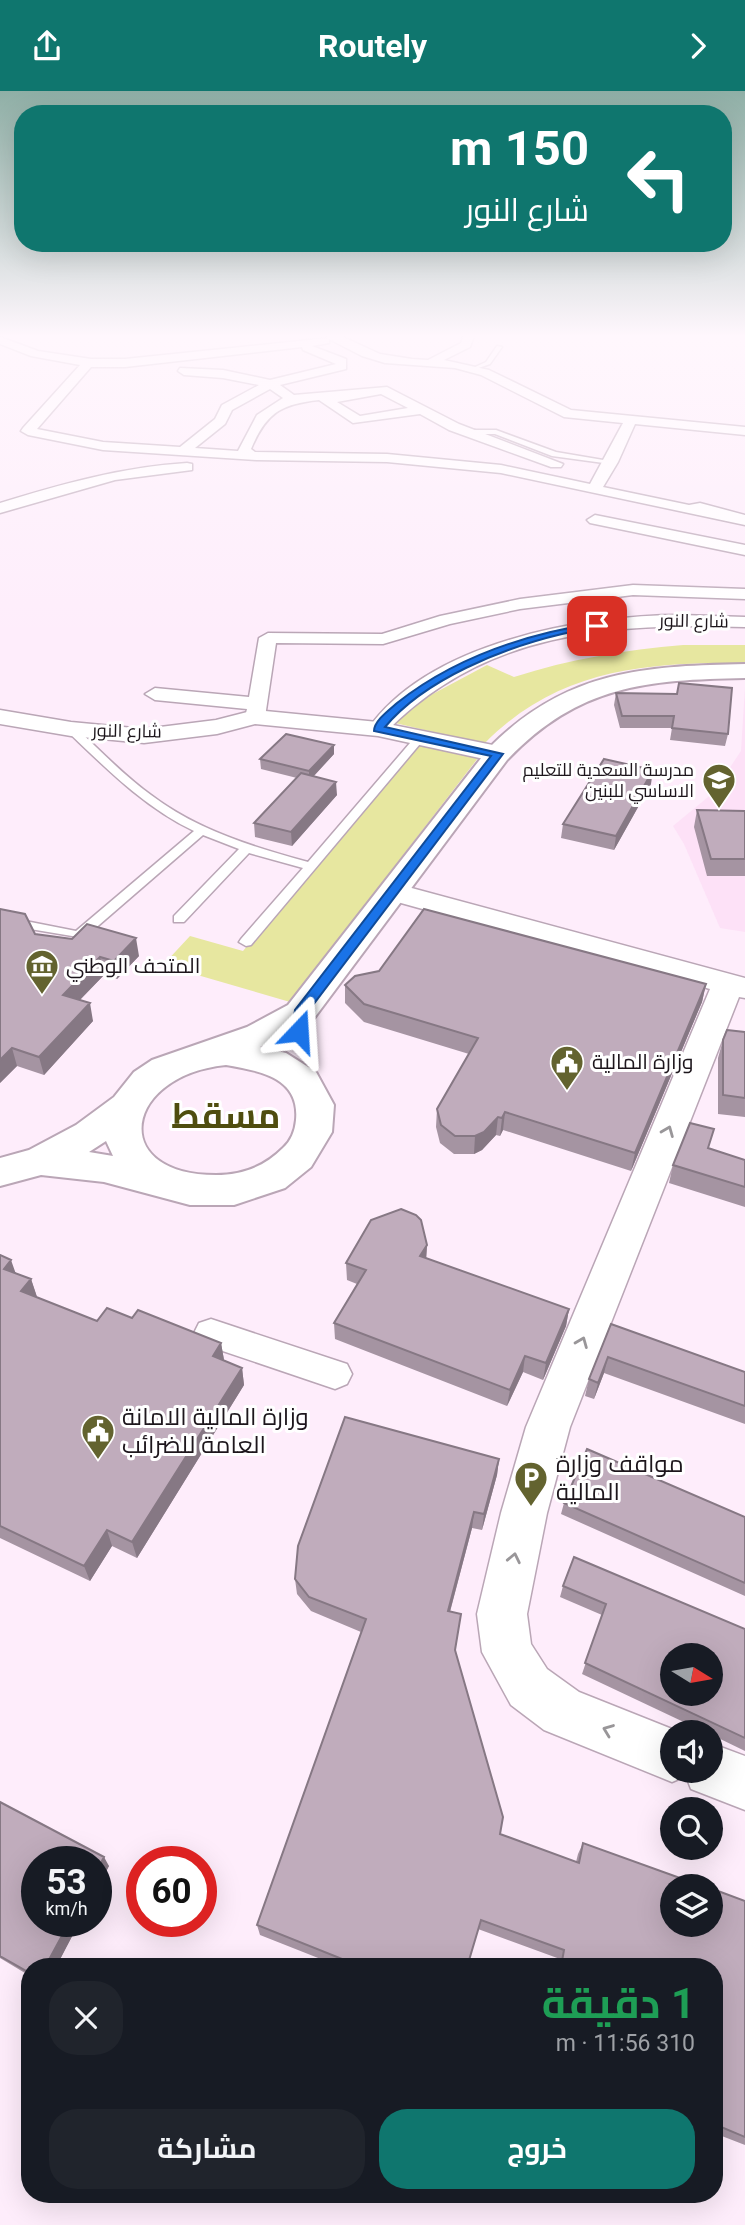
<!DOCTYPE html>
<html lang="ar">
<head>
<meta charset="utf-8">
<style>
	body { margin:0; font-family:Roboto,Cairo,sans-serif; background:#20242c; color:#f1f3f6; direction:rtl; height:100vh; display:flex; flex-direction:column; font-size:26px; white-space:nowrap }
	* { box-sizing:border-box; margin:0 }
	p { font-size:23px; color:#9ea1a6 }
	.icon { flex:none; width:38px; height:38px; fill:none; stroke:currentColor; stroke-width:2; stroke-linecap:round; stroke-linejoin:round }
	.map { position:relative; flex:1; overflow:hidden; direction:ltr }
	.panel { position:absolute; left:21px; top:1867px; width:702px; height:245px; display:flex; flex-direction:column; background:#171b24; border-radius:28px; box-shadow:0 7px 28px #0002; direction:rtl }
	.panel>* { flex:none }
	.guide { position:absolute; left:14px; top:14px; width:718px; height:147px; border-radius:28px; box-shadow:0 7px 28px #0002; direction:rtl; background:#0f766e; color:#fff; overflow:hidden }
	.needle { width:46px; rotate:101deg }
	.tools { position:absolute; left:660px; top:1552px; display:grid; gap:14px }
	.tools a { display:grid; place-items:center; width:63px; height:63px; border-radius:50%; background:#171b24; box-shadow:0 7px 28px #0002; font-size:35px }
	.speed { position:absolute; left:21px; top:1755px; display:flex; gap:14px; font-size:35px; font-weight:700; text-align:center }
	.speed>* { display:grid; place-content:center; width:91px; height:91px; border-radius:50%; background:#171b24; box-shadow:0 7px 28px #0002; line-height:1 }
	.speed small { font-size:18px; font-weight:400 }
	.speed .limit { border:10px solid #d22; background:#fff; color:#111 }
	.pin { position:absolute; display:grid; place-items:center; width:60px; height:60px; color:#fff; margin:-30px; border-radius:14px; box-shadow:0 4px 10px #0006 }
	.me { position:absolute; width:77px; margin:-38px; rotate:20deg; stroke-linejoin:round; filter:drop-shadow(0 0 5px #0008) }
	.turn { display:flex; align-items:center; gap:24px; height:147px; padding:0 28px; font-size:32px }
	.turn .icon { width:91px; height:91px; stroke-width:2.5 }
	.turn b { display:block; font-size:49px; line-height:60px }
	.round { display:grid; place-items:center; flex:none; width:74px; height:74px; border-radius:28px; background:#20242c }
	.headline { display:flex; align-items:center; justify-content:space-between; height:119px; padding:0 28px }
	h1 { font-size:42px; font-weight:700; line-height:52px; color:#1e9e55 }
	.action { display:flex; gap:14px; margin-top:auto; padding:14px 28px }
	.action a { flex:1; height:80px; border-radius:28px; background:#0f766e; color:#fff; font-size:28px; font-weight:700; line-height:80px; text-align:center }
	.action a+a { background:#20242c; color:#f1f3f6 }
	header { display:flex; justify-content:space-between; align-items:center; height:91px; padding:0 28px; background:#0f766e; color:#fff; font-size:32px; font-weight:700 }
	.map>svg:first-child { display:block }
	.built { fill:#fde1f7 }
	.green { fill:#e7e7a0 }
	.lines { fill:none; stroke-linecap:round; stroke-linejoin:round }
	.service-casing { stroke:#baa6b6; stroke-width:3 }
	.minor-casing { stroke:#baa6b6; stroke-width:3 }
	.tertiary-casing { stroke:#baa6b6; stroke-width:3 }
	.primary-casing { stroke:#baa6b6; stroke-width:4 }
	.service { fill:#fff; fill-rule:evenodd }
	.minor { fill:#fff; fill-rule:evenodd }
	.tertiary { fill:#fff; fill-rule:evenodd }
	.primary { fill:#fff; fill-rule:evenodd }
	.wall { fill:#a594a2 }
	.shaded-wall { fill:#867884 }
	.building { fill:#c0acbc; stroke:#867884; stroke-width:2; fill-rule:evenodd }
	.oneway { stroke:#999699 }
	.route { fill:#1a73e8; stroke:#114b97; stroke-width:2 }
	.labels { text-anchor:middle; stroke-width:6; stroke-linejoin:round; paint-order:stroke }
	.far-street-label { font-size:18px; fill:#1d161c; stroke:#fff }
	.far-poi-label { font-size:18px; fill:#1d161c; stroke:#fff; text-anchor:end }
	.poi-label { font-size:21px; fill:#1d161c; stroke:#fff; text-anchor:start }
	.near-poi-label { font-size:24px; fill:#1d161c; stroke:#fff; text-anchor:start }
	.town-label { font-size:35px; font-weight:bold; fill:#4f4d0f; stroke:#fff }
</style>
</head>
<body>
<header><svg class="icon" aria-label="forward" viewBox="0 0 24 24"><path d="M9 5l7 7-7 7"/></svg>Routely<svg class="icon" aria-label="share" viewBox="0 0 24 24"><path d="M12 15V3M7 8l5-5 5 5M5 13v7h14v-7"/></svg></header>
<div class="map">
<svg width="745" height="2134" viewBox="0 0 745 2134">
	<rect width="100%" height="100%" fill="#feedfb"/>
	<path class="built" d="M745 596V841L720 837 684 753 673 735 713 702 741 660Z"/>
	<path class="green" d="M683 554H745V572C645 571 557 578 484 653L395 632 429 605 487 574 514 586C570 568 625 559 683 554Z
		M418 654 478 667 290 911 163 874 190 845 243 860Z"/>
	<g class="lines">
		<defs>
			<path id="service" d="M497 255 502 256 490 273 473 279V277L486 271Z
				M467 339H496L556 361 615 371 611 373 552 365 495 343H464Z
				M67 636H75C100 659 123 684 151 704 197 739 253 756 308 771L416 645 425 647 251 854 246 855 239 851 241 848 303 777 249 762 184 831H174V825L239 758 203 744 84 847 0 833V825L76 840 194 740C144 716 107 678 67 640Z"/>
			<path id="minor" d="M327 245H341L380 263 412 268 428 269 461 252 463 245H474L470 256 444 269 489 279 571 319 745 336V344L635 333 618 371 603 396 689 414 700 412 745 424V434L501 382 387 371 256 369 103 359 28 344 21 340 23 337 80 274 31 265 0 253V246L38 260 91 268H125L328 247ZM329 248 362 265 385 272 455 277 481 284 564 326 623 332 590 393 501 374 387 363 255 361 251 358C266 322 281 313 319 309L353 332 420 323 449 339 551 376H561L563 373 459 333 387 296 294 304 280 294 346 278V268L312 255 329 252ZM302 256 303 259 336 273 270 289 223 279 180 277 178 280 184 284 223 287 259 294 222 314 215 328 180 356 103 351 37 338 91 276H125ZM270 298 283 307 257 324 238 360 195 357 225 333 232 319ZM381 303 408 317 360 325 337 311Z
				M187 372 192 373V379L115 389 0 422V412C62 393 122 376 187 372Z
				M595 424 745 454V464L590 432 587 429Z
				M633 494 745 498V508L633 504 520 518 450 533 383 553 276 552 265 626 262 630H248L245 626 247 618 155 609 145 603 155 597 249 606 259 547 268 542 382 543 440 525 520 508Z
				M681 524 745 526V536C610 532 484 540 385 642H371L368 638C429 551 583 524 681 524Z
				M211 1228 347 1273 352 1283 347 1293 335 1298 199 1252 194 1242 199 1232Z"/>
			<path id="tertiary" d="M0 619 71 631 144 638 216 629 255 619 378 631 498 655 507 658 511 663 507 668 498 671 378 645 255 633 217 643 144 652 71 645 0 633Z
				M393 792 745 887V907L739 906 570 1336 547 1422 527 1523 531 1553 547 1578 579 1601 682 1642H672V1680H710V1652L745 1665V1719L691 1698 686 1685 672 1691 544 1639 511 1614 482 1561 477 1523 501 1422 526 1336 710 898 383 807 378 801 383 795Z"/>
			<path id="primary" d="M745 573V587C646 589 579 594 507 669L312 930 260 956 286 962 316 981 334 1014 332 1041 311 1076 285 1097 234 1114H190L104 1091 41 1084 0 1095V1067L29 1059 76 1034 114 1006 134 981 152 969 247 936 288 914 489 657C565 580 642 575 745 573ZM226 974C259 980 300 986 296 1029 295 1040 291 1050 283 1057 264 1076 242 1084 216 1084 107 1084 124 984 226 974ZM106 1050 113 1065 89 1061Z"/>
		</defs>
		<use href="#service" class="service-casing"/>
		<use href="#minor" class="minor-casing"/>
		<use href="#tertiary" class="tertiary-casing"/>
		<use href="#primary" class="primary-casing"/>
		<use href="#service" class="service"/>
		<use href="#minor" class="minor"/>
		<use href="#tertiary" class="tertiary"/>
		<use href="#primary" class="primary"/>
	</g>
	<path class="wall" d="M616 602 728 643 725 655 670 649 672 637H620L614 614Z
		M334 663 314 685 337 704 292 755 255 746 254 732 297 687 261 678 260 668Z
		M651 693 614 759 561 747 563 733Z
		M697 719 745 720V785H707L694 736Z
		M35 843 72 848 139 865 117 888 104 884 80 909 93 930 44 984 17 975 0 992Z
		M706 893 702 911 631 1080 503 1039 500 1045 496 1044 482 1059 474 1063H454L440 1052 436 1036 437 1018 469 963 364 931 345 912V894Z
		M745 941V1026L718 1023V967L723 949Z
		M708 1058 745 1069V1116L669 1092 673 1074Z
		M427 1154 426 1167 569 1218 566 1235 543 1289 523 1281 507 1315 335 1248 334 1232 357 1193 347 1189 346 1172Z
		M0 1164 16 1182 31 1188 37 1206 97 1230 132 1227 221 1252 224 1269 242 1277 244 1294 137 1467 112 1455 90 1490 0 1447Z
		M611 1233 745 1281V1333L604 1282 594 1308 585 1305 589 1288Z
		M499 1368 497 1384 482 1439 472 1437 450 1521 461 1523 455 1561 500 1743 576 1771 578 1763 583 1752 745 1810V2054L714 2042V1876H558L560 1868 478 1838 467 1876H341L260 1844 257 1834 361 1541 311 1520 297 1503 295 1488Z
		M564 1412 745 1426V1505L561 1423Z
		M563 1495 745 1538V1660L710 1643V1642H707L582 1583 602 1524 560 1506Z
		M0 1711 109 1775 96 1799V1771L37 1830H80L56 1876H30V1885L0 1867Z"/>
	<path class="shaded-wall" d="M334 654V663L309 690V680Z
		M653 679 651 693 614 759 616 745Z
		M336 691 337 704 292 755 291 741Z
		M136 847 139 865 117 888 114 870Z
		M100 866 104 884 67 922 63 904Z
		M706 893 702 911 631 1080 635 1062Z
		M90 912 93 930 44 984 39 966Z
		M12 957 17 975 0 992V969Z
		M505 1021 503 1039 500 1045 502 1027Z
		M498 1026 496 1044 482 1059 474 1063 475 1045Z
		M427 1154 426 1171 420 1165Z
		M11 1169 17 1186 4 1178Z
		M31 1188 37 1206 27 1217 21 1200Z
		M569 1218 566 1235 543 1289 546 1272Z
		M221 1252 224 1269 213 1265Z
		M525 1265 523 1281 507 1315 510 1299Z
		M608 1266 604 1282 594 1308 598 1292Z
		M242 1277 244 1294 137 1467 132 1451Z
		M499 1368 497 1384 482 1439 484 1423Z
		M474 1421 472 1437 446 1535 448 1520Z
		M107 1439 112 1455 90 1490 84 1475Z
		M104 1766 109 1775 96 1799V1781Z
		M70 1830H80L56 1876H45Z"/>
	<path class="building" d="M679 592 732 597 728 643 672 637 674 625H622L616 602 677 603Z
		M286 643 334 654 309 680 260 668Z
		M604 668 653 679 616 745 563 733Z
		M301 682 336 691 291 741 254 732Z
		M697 719 745 720V768H711Z
		M0 818 25 823 35 843 72 848 87 833 136 847 114 870 100 866 63 904 90 912 39 966 12 957 0 969Z
		M424 818 706 893 635 1062 505 1021 502 1027 498 1026 484 1041 475 1045H455L441 1034 437 1018 478 947 364 913 345 894 355 885 379 880Z
		M727 939 745 941V1007L723 1004V949Z
		M690 1032 714 1038 708 1057 745 1069V1096L673 1074Z
		M401 1118 416 1124 421 1129 427 1154 420 1165 569 1218 546 1272 525 1265 510 1299 334 1232 366 1179 346 1172 371 1129Z
		M0 1164 11 1169 4 1178 31 1188 21 1200 97 1230 107 1217 132 1227 138 1219 221 1252 213 1265 242 1277 132 1451 107 1439 84 1475 0 1435Z
		M611 1233 745 1281V1315L608 1266 598 1292 589 1288Z
		M345 1326 499 1368 484 1423 474 1421 448 1520 461 1523 455 1559 503 1726 500 1743 579 1772 583 1752 705 1796H672V1834H710V1797L745 1810V2046L714 2033V1876H561L564 1859 481 1829 467 1876H362L257 1834 366 1528 309 1506 295 1488 298 1455Z
		M587 1358 745 1426V1492L564 1412Z
		M574 1466 745 1538V1647L585 1572 606 1513 563 1495ZM672 1564H710V1603H672Z
		M0 1711 104 1766 96 1781V1771H37V1830H70L45 1876H30V1882L0 1865Z"/>
	<defs><path id="oneway-chevron" d="M-2-3.5L2.5 0L-2 3.5" fill="none" stroke-width="1.6" stroke-linecap="round" stroke-linejoin="round" transform="scale(1.75)"/></defs>
	<g class="oneway">
		<use href="#oneway-chevron" transform="translate(668 1040) rotate(-68)"/>
		<use href="#oneway-chevron" transform="translate(582 1251) rotate(-68)"/>
		<use href="#oneway-chevron" transform="translate(514 1467) rotate(-78)"/>
		<use href="#oneway-chevron" transform="translate(608 1639) rotate(-159)"/>
	</g>
	<linearGradient id="sky" x2="0" y2="1"><stop stop-color="#8fafa6"/><stop offset="0.45" stop-color="#fff7fd"/><stop offset="1" stop-color="#fff7fd" stop-opacity="0"/></linearGradient>
	<rect width="745" height="544" fill="url(#sky)"/>
	<path class="route" d="M597 532 601 535 600 537C587 540 574 540 562 543 503 557 425 588 385 636L503 663 307 922 304 943H294L292 940 295 919 491 665 374 640C374 630 389 619 397 612 454 567 525 543 597 532Z"/>
	<defs>
		<symbol id="school-pin" viewBox="-11 -11 22 30"><path d="M0 17L-7.5 6A9.5 9.5 0 1 1 7.5 6Z" fill="#63632f" stroke="#fff"/><path d="M0-5L7-2L0 1L-7-2ZM-4 1L0 2.5L4 1V4Q0 6-4 4Z" fill="#fff"/></symbol>
		<symbol id="museum-pin" viewBox="-11 -11 22 30"><path d="M0 17L-7.5 6A9.5 9.5 0 1 1 7.5 6Z" fill="#63632f" stroke="#fff"/><path d="M0-6L6-3V-2H-6V-3ZM-5-1h2V3h-2ZM-1-1h2V3h-2ZM3-1h2V3H3ZM-6 4H6V6H-6Z" fill="#fff"/></symbol>
		<symbol id="civic-pin" viewBox="-11 -11 22 30"><path d="M0 17L-7.5 6A9.5 9.5 0 1 1 7.5 6Z" fill="#63632f" stroke="#fff"/><path d="M-.6-6.5H3V-4.5H.6V-3L4-1V1h2V6H-6V1h2V-1L-.6-3ZM-1.2 2.5V6h2.4V2.5Z" fill="#fff"/></symbol>
		<symbol id="parking-pin" viewBox="-11 -11 22 30"><path d="M0 17L-7.5 6A9.5 9.5 0 1 1 7.5 6Z" fill="#63632f" stroke="#fff"/><path d="M-3.5-5.5H1a3.5 3.5 0 0 1 0 7H-1V5.5H-3.5ZM-1-3.4V-.6H.8a1.4 1.4 0 0 0 0-2.8Z" fill="#fff"/></symbol>
	</defs>
	<g fill-rule="evenodd">
		<use href="#school-pin" x="700" y="670" width="38" height="52"/>
		<use href="#museum-pin" x="23" y="856" width="38" height="52"/>
		<use href="#civic-pin" x="548" y="952" width="38" height="52"/>
		<use href="#civic-pin" x="79" y="1321" width="38" height="52"/>
		<use href="#parking-pin" x="512" y="1368" width="38" height="52"/>
	</g>
	<g class="labels">
		<g class="far-street-label">
			<text transform="translate(694 530) rotate(1)" y="6">شارع النور</text>
			<text transform="translate(127 640) rotate(1)" y="6">شارع النور</text>
		</g>
		<g class="far-poi-label">
			<text x="694" y="685">مدرسة السعدية للتعليم<tspan x="694" dy="21">الاساسي للبنين</tspan></text>
		</g>
		<g class="poi-label">
			<text x="66" y="882">المتحف الوطني</text>
			<text x="592" y="978">وزارة المالية</text>
		</g>
		<g class="near-poi-label">
			<text x="122" y="1334">وزارة المالية الامانة<tspan x="122" dy="28">العامة للضرائب</tspan></text>
			<text x="556" y="1381">َمواقف وزارة<tspan x="556" dy="28">المالية</tspan></text>
		</g>
		<g class="town-label">
			<text x="226" y="1037">مسقط</text>
		</g>
	</g>
</svg>
<div class="tools">
<a><svg class="needle" viewBox="-14 -14 28 28"><path d="M0-13l5 13h-10z" fill="#e53935"/><path d="M0 13l5-13h-10z" fill="#9ea1a6"/></svg></a>
<a><svg class="icon" aria-label="sound" viewBox="0 0 24 24"><path d="M4 9h4l5-4v14l-5-4H4zM17 9q2 3 0 6"/></svg></a>
<a><svg class="icon" aria-label="search" viewBox="0 0 24 24"><circle cx="10" cy="10" r="6"/><path d="M15 15l6 6"/></svg></a>
<a><svg class="icon" aria-label="layers" viewBox="0 0 24 24"><path d="M12 4l9 5-9 5-9-5zM3 14l9 5 9-5"/></svg></a>
</div>
<div class="speed"><div>53<small>km/h</small></div><div class="limit">60</div></div>
<div class="pin" style="left:597px;top:535px;background:#d93025"><svg class="icon" aria-label="arrive" viewBox="0 0 24 24"><path d="M6 21V4h12l-3 4 3 4H6"/></svg></div>
<svg class="me" style="left:299px;top:940px" viewBox="-20 -20 40 40"><path d="M0-17L14 15 0 8-14 15z" fill="#1a73e8" stroke="#fff" stroke-width="4"/></svg>
<div class="guide">
<div class="turn"><svg class="icon" aria-label="left" viewBox="0 0 24 24"><path d="M17 20v-9H6M10 6l-5 5 5 5"/></svg><div><b>150 m</b>شارع النور</div></div>
</div>
<section class="panel">
<div class="headline"><div><h1>1 دقيقة</h1><p>310 m · 11:56</p></div><a class="round"><svg class="icon" aria-label="close" viewBox="0 0 24 24"><path d="M6 6l12 12M18 6L6 18"/></svg></a></div>
<div class="action"><a>خروج</a><a>مشاركة</a></div>
</section>
</div>
</body>
</html>
